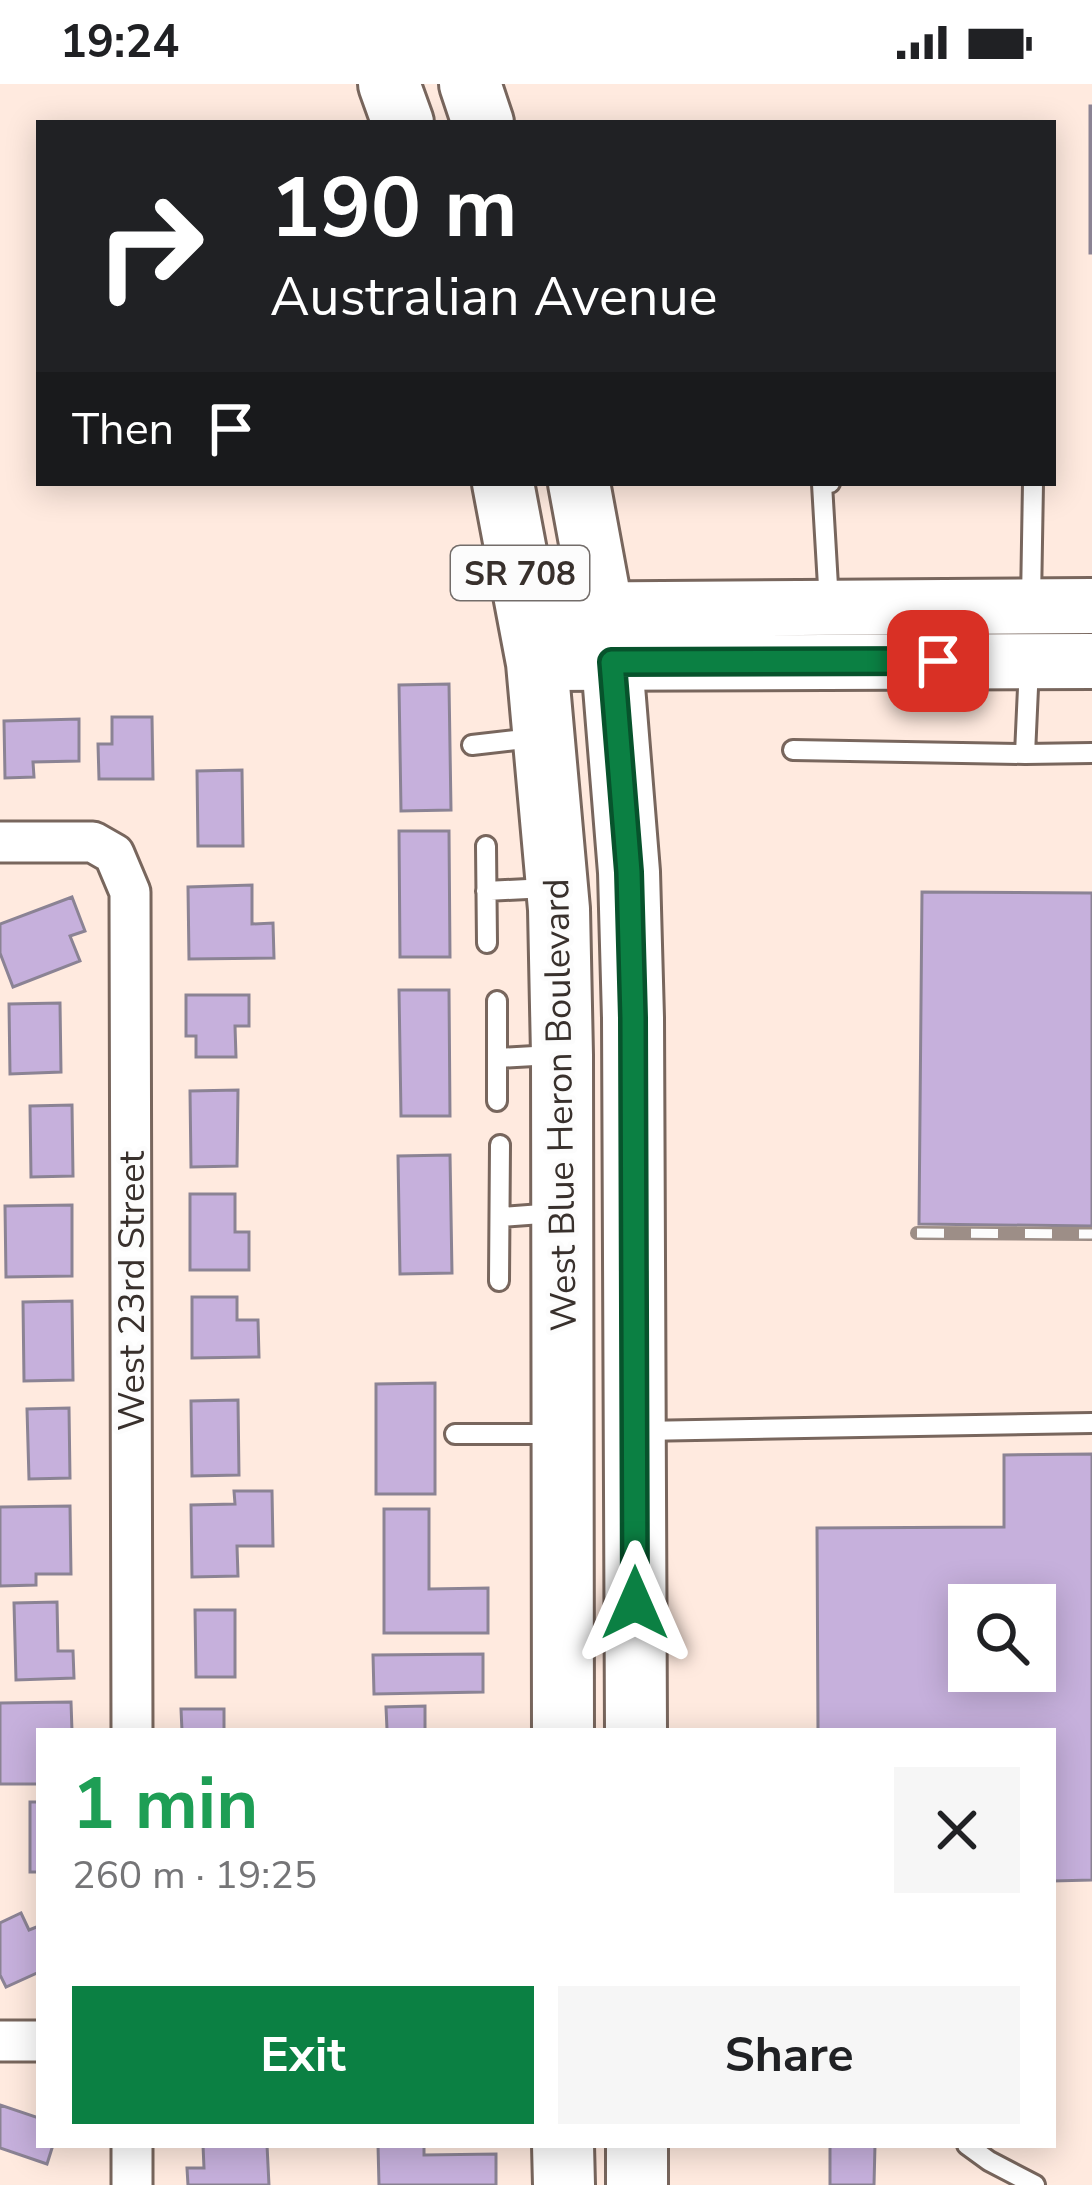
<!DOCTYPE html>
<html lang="en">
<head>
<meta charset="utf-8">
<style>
	body { margin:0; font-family:"Nunito Sans",sans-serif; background:#f6f6f6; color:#202124; height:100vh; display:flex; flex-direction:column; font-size:45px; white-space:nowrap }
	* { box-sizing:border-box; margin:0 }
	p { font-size:39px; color:#757577 }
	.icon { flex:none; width:66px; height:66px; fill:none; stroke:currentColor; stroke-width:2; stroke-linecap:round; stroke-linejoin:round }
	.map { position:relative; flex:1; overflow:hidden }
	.sheet { position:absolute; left:36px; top:1644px; width:1020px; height:420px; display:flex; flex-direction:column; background:#fff; border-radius:0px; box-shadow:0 6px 30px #0003 }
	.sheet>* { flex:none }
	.top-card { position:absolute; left:36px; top:36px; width:1020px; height:366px; border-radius:0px; box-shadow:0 6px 30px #0003; background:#202124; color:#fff; overflow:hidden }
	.tools { position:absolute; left:948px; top:1500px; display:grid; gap:24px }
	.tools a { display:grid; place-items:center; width:108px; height:108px; border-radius:0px; background:#fff; box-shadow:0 6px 30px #0003; font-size:60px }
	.pin { position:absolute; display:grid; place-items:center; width:102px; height:102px; color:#fff; margin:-51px; border-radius:24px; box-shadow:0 6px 18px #0006 }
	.me { position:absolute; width:132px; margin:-66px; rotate:0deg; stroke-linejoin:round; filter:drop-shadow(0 0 9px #0008) }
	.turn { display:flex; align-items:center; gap:42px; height:252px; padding:0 36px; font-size:54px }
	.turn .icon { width:156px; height:156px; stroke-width:2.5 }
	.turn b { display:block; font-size:84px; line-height:102px }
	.then { display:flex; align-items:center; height:114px; padding:0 36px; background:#0003; gap:24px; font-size:45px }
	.round { display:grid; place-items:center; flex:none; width:126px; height:126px; border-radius:0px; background:#f6f6f6 }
	.overview { display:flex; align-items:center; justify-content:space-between; height:204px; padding:0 36px }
	h1 { font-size:72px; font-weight:700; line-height:90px; color:#1e9e55 }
	.action { display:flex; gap:24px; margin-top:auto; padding:24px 36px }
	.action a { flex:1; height:138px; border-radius:0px; background:#0b8043; color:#fff; font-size:48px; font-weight:700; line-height:138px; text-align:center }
	.action a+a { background:#f6f6f6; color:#202124 }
	.status { display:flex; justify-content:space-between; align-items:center; height:84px; padding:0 60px; background:#fff; direction:ltr }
	.status svg { height:33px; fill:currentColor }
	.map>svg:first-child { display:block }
	.building { fill:#c6b0dc; stroke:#8b8394; stroke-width:3; fill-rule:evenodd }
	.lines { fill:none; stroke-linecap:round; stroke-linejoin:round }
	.lane-casing { stroke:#78665d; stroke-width:24 }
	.street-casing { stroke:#78665d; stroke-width:45 }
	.secondary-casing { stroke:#78665d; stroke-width:60 }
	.primary-casing { stroke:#78665d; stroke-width:66 }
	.lane { stroke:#fff; stroke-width:18 }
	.street { stroke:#fff; stroke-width:39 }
	.secondary { stroke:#fff; stroke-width:54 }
	.primary { stroke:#fff; stroke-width:60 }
	.rail-casing { stroke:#9d8e87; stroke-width:14 }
	.rail { stroke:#fcfcfc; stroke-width:9; stroke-dasharray:27; stroke-linecap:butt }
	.route-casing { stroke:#07532c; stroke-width:30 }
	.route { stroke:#0b8043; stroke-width:21 }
	.labels { text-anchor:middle; stroke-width:9; stroke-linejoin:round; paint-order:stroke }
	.shield { fill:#fcfcfc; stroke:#736d6a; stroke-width:3 }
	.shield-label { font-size:33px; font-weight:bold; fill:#38302c }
	.street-label { font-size:36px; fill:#38302c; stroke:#fcfcfc }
</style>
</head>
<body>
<div class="status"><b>19:24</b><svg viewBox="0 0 49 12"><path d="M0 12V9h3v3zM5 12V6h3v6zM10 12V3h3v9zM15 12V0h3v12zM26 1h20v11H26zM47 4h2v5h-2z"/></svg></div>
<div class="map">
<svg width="1092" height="2101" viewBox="0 0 1092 2101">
	<rect width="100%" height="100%" fill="#ffeadf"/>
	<path class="building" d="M1090 22H1092V169H1090Z
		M449 600 451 726 401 727 399 601Z
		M112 633H152L153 695H99L98 660H112Z
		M79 635V677L33 678 34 693 5 694 4 637Z
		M242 686 243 762H198L197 687Z
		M399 747H449L450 873H400Z
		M252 801V840L273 839 274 874 189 875 188 803Z
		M922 808 1092 809V1142L919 1140Z
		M72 813 85 847 70 852 80 877 13 903 0 869V840Z
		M399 906H449L450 1032H401Z
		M186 911H249V942H235L236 973H196V952H186Z
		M60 919 61 988 10 990 9 920Z
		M238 1006 237 1082 191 1083 190 1007Z
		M72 1021 73 1092 31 1093 30 1022Z
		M450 1071 452 1189 400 1190 398 1072Z
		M190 1110H235V1148H249V1186H190Z
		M72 1121V1192L6 1193 5 1122Z
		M192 1213H237V1236H258L259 1273 192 1274Z
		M72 1217 73 1296 24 1297 23 1218Z
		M435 1299V1410H376V1300Z
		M238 1316 239 1391 192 1392 191 1317Z
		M69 1324 70 1394 29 1395 27 1325Z
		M1092 1370V1796L1053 1797V1647H818L817 1444 1004 1443V1371ZM969 1521H1035V1587H969Z
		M234 1407H272L273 1462H237L238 1492 192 1493 191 1421 235 1420Z
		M70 1422 71 1490H36V1501L0 1502V1423Z
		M384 1425H429V1505L488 1504V1549H384Z
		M57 1518 58 1567H73L74 1594 16 1596 14 1519Z
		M195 1526H235V1593H196Z
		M483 1570V1608L374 1610 373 1571Z
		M71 1618 72 1647H39V1700H0V1619Z
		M425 1622V1647H382L387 1645 386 1623Z
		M181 1625H224V1647H182Z
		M30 1718H39V1788H30Z
		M21 1829 29 1846 39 1842V1888L6 1903 0 1891V1839Z
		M0 2021 39 2034V2061H53L47 2080 0 2064Z
		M203 2061H267L269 2101H188L187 2084H204Z
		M378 2061H424V2071L496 2070V2101H379Z
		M830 2061H875L874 2101H830Z"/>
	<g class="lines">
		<defs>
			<path id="lane" d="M1031 517 1033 399
				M829 519 822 400 830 399
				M472 661 533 654
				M793 666 1025 670 1029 582
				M1025 670 1092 669
				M486 762 487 859
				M486 807 547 804
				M497 917V1017
				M497 974 552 971
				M500 1133 555 1129
				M499 1197 500 1061
				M641 1347 1092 1339
				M455 1350H552
				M967 2061 989 2077 1035 2101"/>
			<path id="street" d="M0 758H93L114 770 130 808 132 1647
				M0 1957H39
				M132 2061V2101"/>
			<path id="secondary" d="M527 526 1092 522
				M537 579 1092 577"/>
			<path id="primary" d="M389 0 403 39
				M470 0 483 39
				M503 399 537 579 559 825 562 971 563 1647
				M579 399 612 578 629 788 633 934 636 1647
				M563 2061 564 2101
				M637 2061V2101"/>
		</defs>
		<use href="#lane" class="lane-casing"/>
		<use href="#street" class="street-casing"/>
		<use href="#secondary" class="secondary-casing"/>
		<use href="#primary" class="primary-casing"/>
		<use href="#lane" class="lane"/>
		<use href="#street" class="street"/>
		<use href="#secondary" class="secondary"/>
		<use href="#primary" class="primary"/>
		<defs>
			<path id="rail" d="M917 1149 1092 1150"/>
		</defs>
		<use href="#rail" class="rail-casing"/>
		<use href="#rail" class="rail"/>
	</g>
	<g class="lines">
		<defs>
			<path id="route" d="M635 1519 633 934 629 788 612 578 938 577"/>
		</defs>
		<use href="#route" class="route-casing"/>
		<use href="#route" class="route"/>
	</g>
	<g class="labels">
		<rect class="shield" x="451" y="462" width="138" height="54" rx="9"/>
		<g class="shield-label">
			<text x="520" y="501">SR 708</text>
		</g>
		<g class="street-label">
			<text transform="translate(559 1021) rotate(-91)" y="13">West Blue Heron Boulevard</text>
			<text transform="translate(131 1207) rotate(-90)" y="13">West 23rd Street</text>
		</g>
	</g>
</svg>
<div class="tools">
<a><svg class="icon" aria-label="search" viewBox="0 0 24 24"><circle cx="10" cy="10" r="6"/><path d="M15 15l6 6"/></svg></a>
</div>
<div class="pin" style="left:938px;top:577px;background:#d93025"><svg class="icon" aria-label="arrive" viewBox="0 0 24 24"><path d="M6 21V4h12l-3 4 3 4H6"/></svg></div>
<svg class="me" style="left:635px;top:1519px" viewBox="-20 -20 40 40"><path d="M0-17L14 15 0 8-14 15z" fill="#0b8043" stroke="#fff" stroke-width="4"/></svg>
<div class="top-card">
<div class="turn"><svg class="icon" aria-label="right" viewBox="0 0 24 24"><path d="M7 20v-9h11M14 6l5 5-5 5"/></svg><div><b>190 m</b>Australian Avenue</div></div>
<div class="then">Then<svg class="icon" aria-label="arrive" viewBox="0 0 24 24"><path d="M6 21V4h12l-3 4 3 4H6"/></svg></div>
</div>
<section class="sheet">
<div class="overview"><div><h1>1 min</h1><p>260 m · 19:25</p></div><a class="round"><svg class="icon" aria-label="close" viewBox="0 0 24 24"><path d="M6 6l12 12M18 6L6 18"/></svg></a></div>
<div class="action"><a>Exit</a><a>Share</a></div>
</section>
</div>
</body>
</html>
